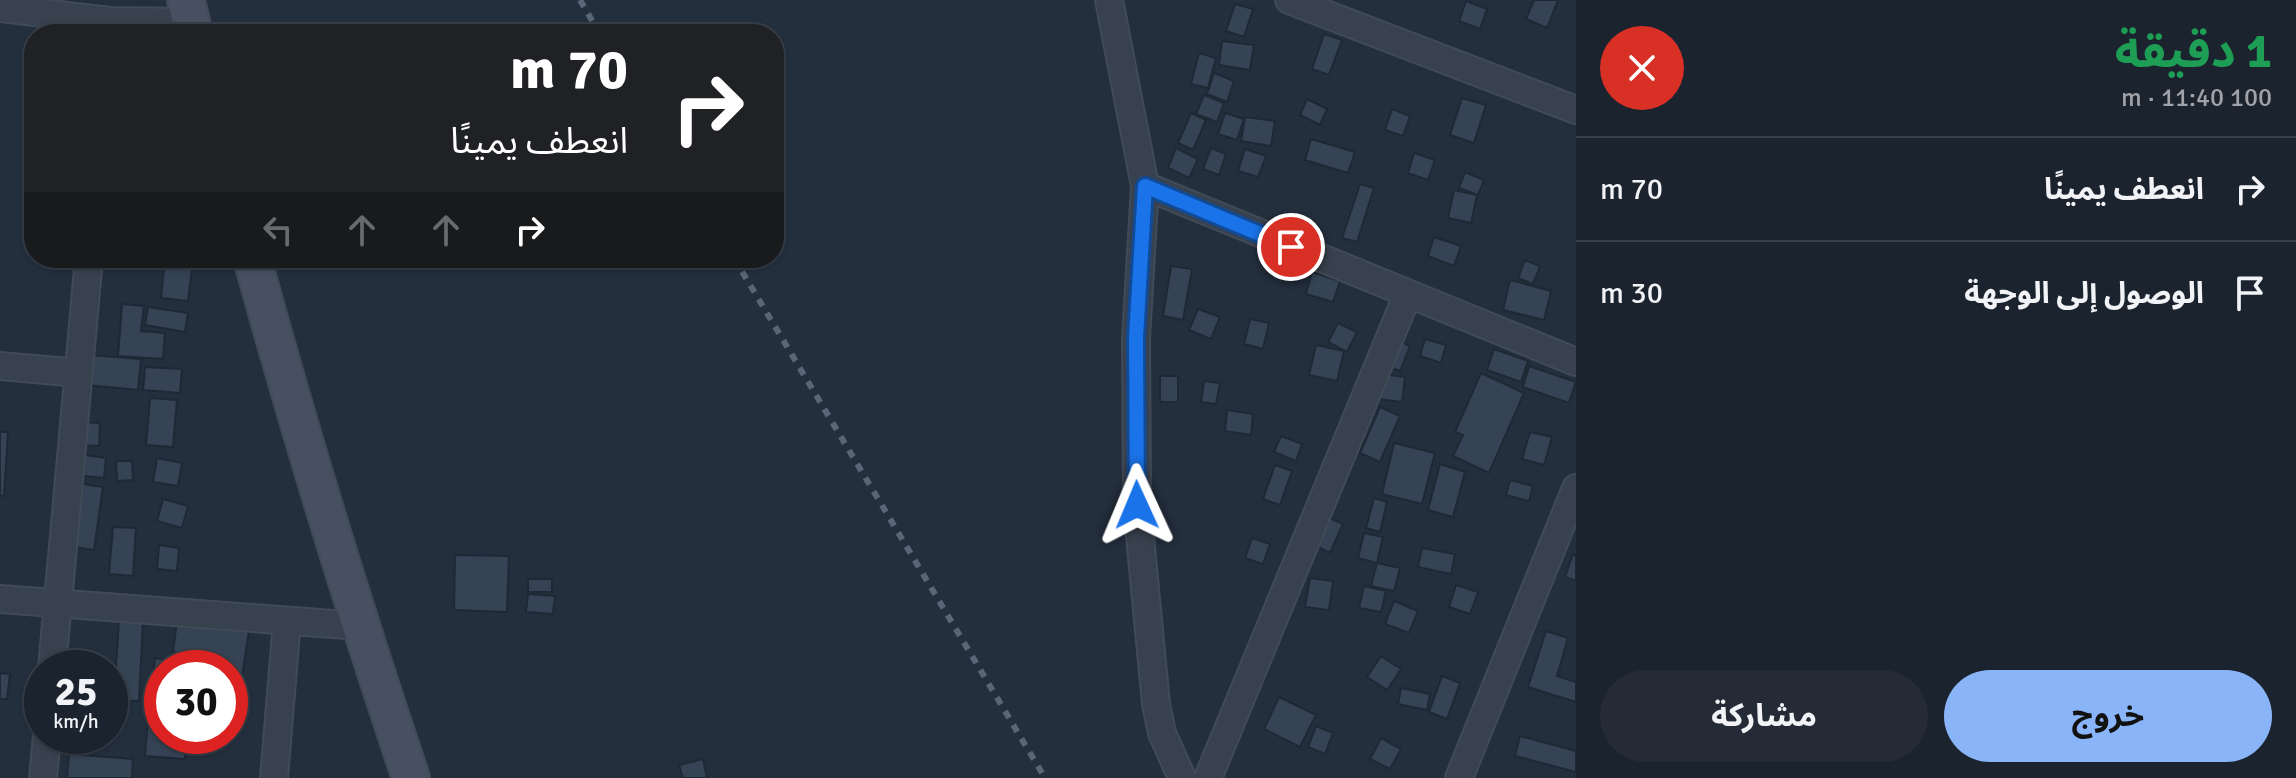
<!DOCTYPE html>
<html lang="ar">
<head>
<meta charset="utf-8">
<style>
	body { margin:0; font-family:Signika,"Noto Sans Arabic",sans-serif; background:#242b36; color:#f1f3f6; direction:rtl; height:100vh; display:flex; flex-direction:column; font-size:30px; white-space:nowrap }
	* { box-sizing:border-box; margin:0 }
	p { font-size:26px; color:#a0a4aa }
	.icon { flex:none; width:44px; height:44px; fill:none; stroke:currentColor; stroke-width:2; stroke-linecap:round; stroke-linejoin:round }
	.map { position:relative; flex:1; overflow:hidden; direction:ltr }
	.details { display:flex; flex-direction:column; background:#1b232e; width:720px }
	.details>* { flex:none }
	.hud { position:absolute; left:24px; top:24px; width:760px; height:244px; border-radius:32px; box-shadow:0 2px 6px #0004,0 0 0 2px #39404a; direction:rtl; background:#202124; color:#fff; overflow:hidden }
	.speed { position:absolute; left:24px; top:650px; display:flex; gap:16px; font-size:40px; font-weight:700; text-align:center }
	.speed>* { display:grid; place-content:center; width:104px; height:104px; border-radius:50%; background:#1b232e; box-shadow:0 2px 6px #0004,0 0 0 2px #39404a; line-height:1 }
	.speed small { font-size:20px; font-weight:400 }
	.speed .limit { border:12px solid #d22; background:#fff; color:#111 }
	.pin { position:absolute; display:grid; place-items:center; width:68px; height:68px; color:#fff; margin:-34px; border:4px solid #fff; border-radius:50%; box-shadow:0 2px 8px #0007 }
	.me { position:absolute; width:88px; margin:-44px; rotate:359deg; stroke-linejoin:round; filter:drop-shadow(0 0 6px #0008) }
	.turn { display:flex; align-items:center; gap:28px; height:168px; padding:0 24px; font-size:36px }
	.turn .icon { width:104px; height:104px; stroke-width:2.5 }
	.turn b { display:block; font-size:56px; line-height:68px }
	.lanes { display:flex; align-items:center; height:76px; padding:0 24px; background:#0003; justify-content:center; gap:40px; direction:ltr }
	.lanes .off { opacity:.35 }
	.round { display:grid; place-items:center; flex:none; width:84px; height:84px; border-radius:42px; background:#242b36 }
	.summary { display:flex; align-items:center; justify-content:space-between; height:136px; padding:0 24px }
	h1 { font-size:48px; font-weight:700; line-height:60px; color:#1e9e55 }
	.action { display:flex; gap:16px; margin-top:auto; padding:16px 24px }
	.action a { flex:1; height:92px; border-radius:48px; background:#8ab4f8; color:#111; font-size:32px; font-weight:700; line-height:92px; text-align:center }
	.action a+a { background:#242b36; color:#f1f3f6 }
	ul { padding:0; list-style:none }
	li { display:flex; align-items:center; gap:24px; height:104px; padding:0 24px; border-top:2px solid #39404a }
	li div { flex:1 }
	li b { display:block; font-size:30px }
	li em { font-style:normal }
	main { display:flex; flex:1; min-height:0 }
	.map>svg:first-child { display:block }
	.building { fill:#364354; stroke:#1f2835; stroke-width:2 }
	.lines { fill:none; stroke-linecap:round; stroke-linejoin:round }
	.street-casing { stroke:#414a57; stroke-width:30 }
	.secondary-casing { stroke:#414a57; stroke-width:40 }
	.street { stroke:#38414e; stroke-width:26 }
	.secondary { stroke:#465061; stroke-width:36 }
	.rail { stroke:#5a6575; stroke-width:6; stroke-dasharray:8 8; stroke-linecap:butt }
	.route-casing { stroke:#114b97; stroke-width:20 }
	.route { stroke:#1a73e8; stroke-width:14 }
</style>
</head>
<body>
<main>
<section class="details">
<div class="summary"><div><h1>1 دقيقة</h1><p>100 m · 11:40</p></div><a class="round" style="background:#d93025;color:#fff"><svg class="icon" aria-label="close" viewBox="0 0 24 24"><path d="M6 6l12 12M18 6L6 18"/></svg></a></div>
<ul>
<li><svg class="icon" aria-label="right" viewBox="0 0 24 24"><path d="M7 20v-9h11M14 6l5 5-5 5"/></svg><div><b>انعطف يمينًا</b></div><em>70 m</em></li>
<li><svg class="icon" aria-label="arrive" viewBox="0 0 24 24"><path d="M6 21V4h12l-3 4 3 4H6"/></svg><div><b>الوصول إلى الوجهة</b></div><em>30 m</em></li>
</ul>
<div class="action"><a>خروج</a><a>مشاركة</a></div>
</section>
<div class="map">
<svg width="1576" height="778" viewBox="0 0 1576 778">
	<rect width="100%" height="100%" fill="#242f3e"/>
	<path class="building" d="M1534 0H1558L1547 28 1526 19Z
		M1466 1 1487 9 1480 29 1459 21Z
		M1235 4 1253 9 1244 37 1226 31Z
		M1324 34 1342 40 1329 75 1312 69Z
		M1222 41 1254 45 1250 70 1219 65Z
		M1199 53 1216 58 1208 88 1191 84Z
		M1214 73 1234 81 1227 102 1207 94Z
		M1204 95 1224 103 1217 122 1196 114Z
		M1462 98 1486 105 1474 143 1450 135Z
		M1307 99 1327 109 1320 125 1300 115Z
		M1392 109 1410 116 1403 136 1385 130Z
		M1191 113 1206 120 1193 150 1178 143Z
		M1225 113 1244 119 1237 140 1218 134Z
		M1245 117 1275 121 1271 146 1241 141Z
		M1311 139 1355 152 1348 173 1305 160Z
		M1176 148 1198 159 1189 178 1168 168Z
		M1211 148 1226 154 1219 175 1203 169Z
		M1245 149 1266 156 1258 177 1238 171Z
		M1414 153 1435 160 1428 180 1408 173Z
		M1465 172 1484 180 1478 195 1459 188Z
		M1360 184 1374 188 1357 242 1342 238Z
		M1454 190 1477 195 1471 223 1448 218Z
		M1434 237 1461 246 1454 266 1428 256Z
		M103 258H158V263Z
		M165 258 193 260 188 301 161 298Z
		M292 258H316L317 260 296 268Z
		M1525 260 1540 266 1533 284 1518 278Z
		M1171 266 1192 269 1183 320 1163 316Z
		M1312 272 1340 281 1333 302 1306 294Z
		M1510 280 1551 291 1544 320 1503 310Z
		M122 304 144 306 141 331 165 333 163 359 118 356Z
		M148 307 188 313 185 332 145 325Z
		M1198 309 1220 317 1211 339 1189 330Z
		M1250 319 1269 323 1263 349 1244 344Z
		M1338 323 1357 332 1347 352 1328 342Z
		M1391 338 1410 346 1400 371 1381 364Z
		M1425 339 1446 345 1441 363 1420 356Z
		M1316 345 1344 351 1337 381 1309 375Z
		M1494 349 1528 361 1521 382 1487 370Z
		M90 355 141 359 138 390 87 385Z
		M1529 366 1576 382 1569 403 1523 387Z
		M145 367 182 369 180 393 143 390Z
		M1481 373 1524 393 1489 473 1453 456 1463 435 1455 432Z
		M1381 374 1405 377 1402 402 1378 399Z
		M1160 376H1178V402H1160Z
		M1204 381 1220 383 1216 404 1201 402Z
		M150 398 177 400 173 447 146 445Z
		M1380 407 1400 416 1380 462 1360 453Z
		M1227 410 1253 414 1251 435 1225 431Z
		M78 422 100 423 99 446 77 445Z
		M0 432H8L4 496H0Z
		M1530 432 1552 437 1544 465 1522 459Z
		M1281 436 1302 444 1296 461 1274 452Z
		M1394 443 1435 453 1422 504 1382 494Z
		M77 454 106 458 104 478 75 475Z
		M157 458 182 463 178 486 153 482Z
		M116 461H132L133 480 117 481Z
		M1440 464 1465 472 1453 517 1428 510Z
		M1275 465 1292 471 1280 505 1263 499Z
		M1510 480 1533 486 1529 501 1506 495Z
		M77 483 103 487 94 550 68 546Z
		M1374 498 1387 502 1380 532 1366 528Z
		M163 499 188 506 182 528 157 521Z
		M1325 516 1343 524 1330 553 1312 544Z
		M113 527 136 528 133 576 109 574Z
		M1364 533 1383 537 1377 563 1358 558Z
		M1252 538 1270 544 1263 564 1245 558Z
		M159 545 179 548 177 571 157 569Z
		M1422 548 1455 554 1451 574 1418 567Z
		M1573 554 1576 556V581L1565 577Z
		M455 555 509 556 507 612 454 610Z
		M1377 563 1400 568 1394 591 1371 586Z
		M1310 578 1333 581 1329 610 1305 607Z
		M528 579H552V592H528Z
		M1456 585 1478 592 1470 614 1449 607Z
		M1364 586 1386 591 1381 612 1359 608Z
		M528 594 555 596 553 614 526 612Z
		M1394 601 1418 611 1409 633 1385 624Z
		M119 619 143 621 139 701 114 700Z
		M177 620 249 630 241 684 230 683V668H191L193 655 173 652Z
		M1546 631 1568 638 1557 676 1576 682V702L1528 687Z
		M66 648 85 650 83 668H64Z
		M1381 656 1401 669 1387 690 1367 677Z
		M155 658 175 661 174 668H162V709L148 707Z
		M0 673 10 674 7 699H0Z
		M1442 676 1460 683 1447 719 1429 712Z
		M1401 688 1430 694 1427 710 1398 704Z
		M1279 697 1316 715 1300 747 1264 729Z
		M148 718 162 719V736H187L185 759 145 756Z
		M1316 726 1333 733 1325 754 1308 747Z
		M1520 736 1576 751V772L1515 756Z
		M1381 738 1401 749 1390 769 1370 759Z
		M69 754 133 759 132 778H67Z
		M703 759 707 778H683L679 765Z"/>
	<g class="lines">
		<defs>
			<path id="street" d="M1109 0 1145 186 1136 338 1137 505 1156 704 1162 733 1182 778
				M1289 0 1576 110
				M0 8 110 21
				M109 34 110 21 191 22
				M1145 186 1576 362
				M0 366 79 373
				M0 599 359 626
				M52 668 89 258
				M43 778 47 736
				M274 778 287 621
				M1208 778 1407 296
				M1459 778 1576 488"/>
			<path id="secondary" d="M186 0 194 34
				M252 258C300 433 353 606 411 778"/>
		</defs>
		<use href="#street" class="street-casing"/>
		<use href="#secondary" class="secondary-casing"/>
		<use href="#street" class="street"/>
		<use href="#secondary" class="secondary"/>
		<path class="rail" d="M580 0 600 34
			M734 258 1045 778"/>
	</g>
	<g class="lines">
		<defs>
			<path id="route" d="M1137 505 1136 338 1145 186 1291 247"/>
		</defs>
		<use href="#route" class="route-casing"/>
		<use href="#route" class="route"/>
	</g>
</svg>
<div class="speed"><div>25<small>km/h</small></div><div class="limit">30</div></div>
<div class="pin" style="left:1291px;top:247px;background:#d93025"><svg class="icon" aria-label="arrive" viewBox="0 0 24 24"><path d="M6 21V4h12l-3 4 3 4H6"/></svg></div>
<svg class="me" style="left:1137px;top:505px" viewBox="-20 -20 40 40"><path d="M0-17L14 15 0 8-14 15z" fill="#1a73e8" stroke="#fff" stroke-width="4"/></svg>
<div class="hud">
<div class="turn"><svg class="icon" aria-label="right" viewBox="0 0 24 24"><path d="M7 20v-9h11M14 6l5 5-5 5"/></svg><div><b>70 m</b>انعطف يمينًا</div></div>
<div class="lanes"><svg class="icon off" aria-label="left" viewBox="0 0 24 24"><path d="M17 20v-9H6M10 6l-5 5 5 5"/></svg><svg class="icon off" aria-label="ahead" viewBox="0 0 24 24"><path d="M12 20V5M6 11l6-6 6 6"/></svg><svg class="icon off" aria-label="ahead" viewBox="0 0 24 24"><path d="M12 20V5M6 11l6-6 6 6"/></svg><svg class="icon" aria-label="right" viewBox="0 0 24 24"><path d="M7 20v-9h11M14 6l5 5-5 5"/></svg></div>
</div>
</div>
</main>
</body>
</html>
